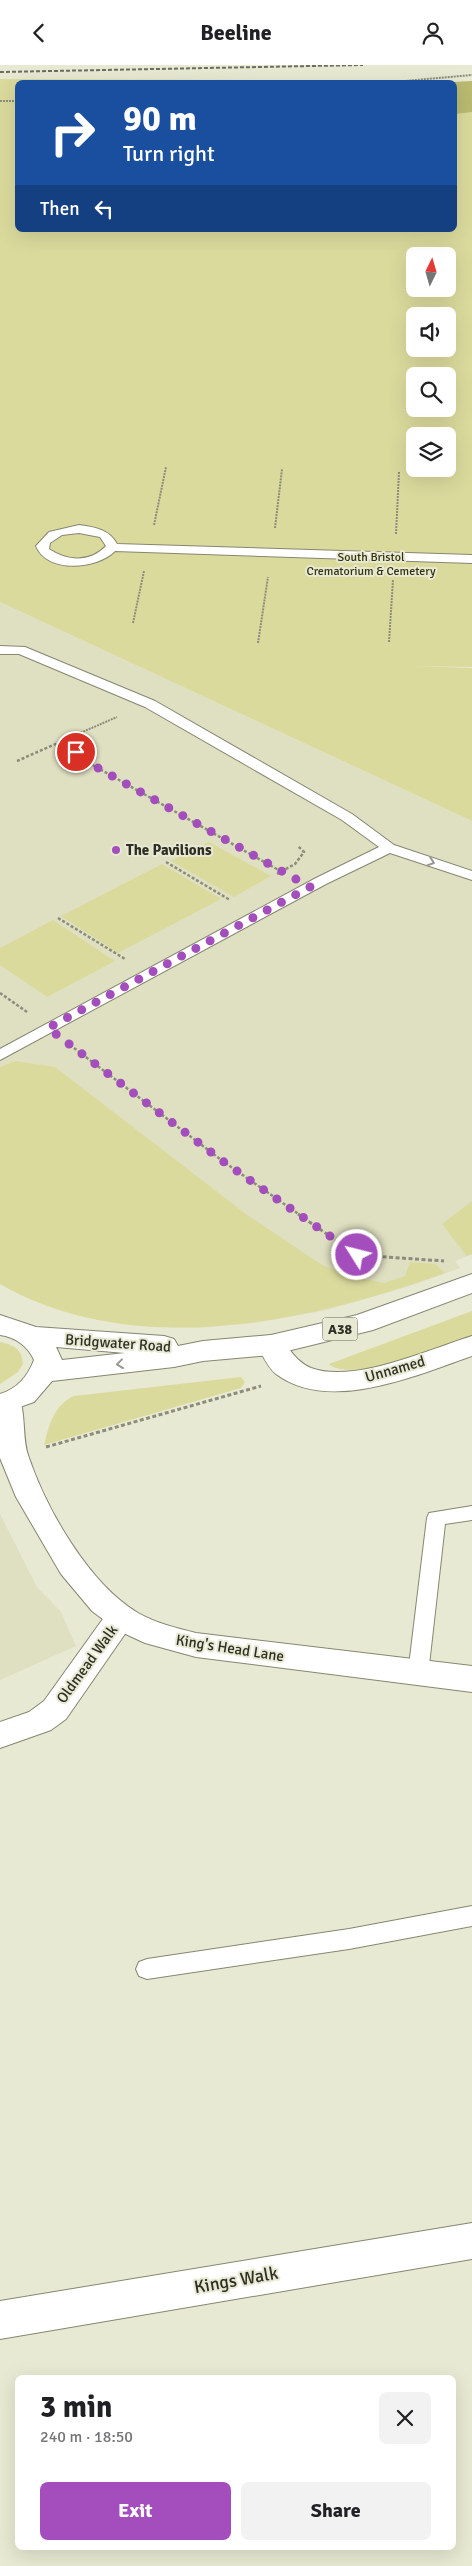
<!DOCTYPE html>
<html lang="en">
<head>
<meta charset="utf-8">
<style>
	body { margin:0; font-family:Signika,sans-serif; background:#f2f2f2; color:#202124; height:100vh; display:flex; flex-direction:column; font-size:19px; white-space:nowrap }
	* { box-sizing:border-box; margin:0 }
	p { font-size:16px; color:#757577 }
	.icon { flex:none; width:28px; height:28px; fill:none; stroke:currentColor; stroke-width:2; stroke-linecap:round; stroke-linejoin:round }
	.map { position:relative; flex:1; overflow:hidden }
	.drawer { position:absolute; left:15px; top:2310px; width:441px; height:175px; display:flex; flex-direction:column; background:#fff; border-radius:8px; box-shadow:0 5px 20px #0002 }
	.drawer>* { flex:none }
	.hud { position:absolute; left:15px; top:15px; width:442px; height:152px; border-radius:8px; box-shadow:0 5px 20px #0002; background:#1a4fa0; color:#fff; overflow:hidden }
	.needle { width:32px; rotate:5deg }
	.tools { position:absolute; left:406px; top:182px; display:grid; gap:10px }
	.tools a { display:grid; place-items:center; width:50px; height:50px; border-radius:8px; background:#fff; box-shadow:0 5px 20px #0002; font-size:25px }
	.pin { position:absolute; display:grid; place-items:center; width:42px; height:42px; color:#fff; margin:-21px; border:2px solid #fff; border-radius:50%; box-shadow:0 1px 5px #0007 }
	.me { position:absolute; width:55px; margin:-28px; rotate:306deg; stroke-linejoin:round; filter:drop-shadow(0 0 4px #0008) }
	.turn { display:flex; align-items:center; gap:18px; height:105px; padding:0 25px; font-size:22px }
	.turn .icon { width:65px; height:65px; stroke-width:2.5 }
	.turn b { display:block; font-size:35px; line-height:42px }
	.then { display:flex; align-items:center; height:48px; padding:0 25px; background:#0003; gap:10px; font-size:19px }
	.round { display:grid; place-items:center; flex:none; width:52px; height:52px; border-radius:8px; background:#f2f2f2 }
	.headline { display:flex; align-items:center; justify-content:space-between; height:85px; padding:0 25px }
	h1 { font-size:30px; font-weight:700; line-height:38px }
	.button { display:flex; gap:10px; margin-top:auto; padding:10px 25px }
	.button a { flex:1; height:58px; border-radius:8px; background:#a34ebc; color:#fff; font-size:20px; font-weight:700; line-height:58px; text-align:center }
	.button a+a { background:#f2f2f2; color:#202124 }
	header { display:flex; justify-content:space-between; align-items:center; height:65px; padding:0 25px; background:#fff; font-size:22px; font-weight:700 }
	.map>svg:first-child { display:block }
	.built { fill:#dfe0c1 }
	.green { fill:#dbda9d; fill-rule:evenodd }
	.forest { fill:#bbba71 }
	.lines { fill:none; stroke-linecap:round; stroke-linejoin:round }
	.lane-casing { stroke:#868671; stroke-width:2 }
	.street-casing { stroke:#868671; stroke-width:2 }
	.secondary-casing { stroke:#868671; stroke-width:2 }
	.highway-casing { stroke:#868671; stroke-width:2 }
	.path-far2 { stroke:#8c8c7c; stroke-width:2; stroke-dasharray:2 1; stroke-linecap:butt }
	.path-far1 { stroke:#8c8c7c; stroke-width:2.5; stroke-dasharray:3 2; stroke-linecap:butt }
	.path { stroke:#8c8c7c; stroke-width:3; stroke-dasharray:4 2.5; stroke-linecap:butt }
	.lane { fill:#fff; fill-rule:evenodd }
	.street { fill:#fff; fill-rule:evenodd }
	.secondary { fill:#fff; fill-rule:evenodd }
	.highway { fill:#fff; fill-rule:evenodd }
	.rail { stroke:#6c6c5f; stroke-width:2; stroke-dasharray:4 2; stroke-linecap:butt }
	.oneway { stroke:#969692 }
	.route { stroke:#a34ebc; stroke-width:9; stroke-dasharray:0 16.2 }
	.poi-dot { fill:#a34ebc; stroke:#e8e9d2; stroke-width:2 }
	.labels { text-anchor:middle; stroke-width:4; stroke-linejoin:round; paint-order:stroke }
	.far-park-label { font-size:12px; fill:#323211; stroke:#e8e9d2 }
	.shield { fill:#e8e9d2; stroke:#666659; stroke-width:1 }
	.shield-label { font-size:14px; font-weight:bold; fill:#2e2e25 }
	.poi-label { font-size:15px; font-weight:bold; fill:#2e2e25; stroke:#e8e9d2; text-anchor:start }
	.street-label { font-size:15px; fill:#2e2e25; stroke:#e8e9d2 }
	.near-street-label { font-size:18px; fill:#2e2e25; stroke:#e8e9d2 }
</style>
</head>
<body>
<header><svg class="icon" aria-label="back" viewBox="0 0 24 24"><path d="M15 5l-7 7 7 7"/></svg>Beeline<svg class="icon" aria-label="person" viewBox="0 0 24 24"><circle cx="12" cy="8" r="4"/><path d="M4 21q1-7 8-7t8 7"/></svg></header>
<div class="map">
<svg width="472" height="2501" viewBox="0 0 472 2501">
	<rect width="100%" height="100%" fill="#e8e9d2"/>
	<path class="built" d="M0 537 472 756V1189L455 1196 460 1203 413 1220 327 1245 255 1258 199 1263 153 1262 92 1253 48 1241 0 1219Z
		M0 1449 37 1522 61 1547 76 1581 0 1615Z"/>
	<path class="green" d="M0 14 285 15 352 17 18 18V165H455V18H472V602L412 601 472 603V756L0 537ZM415 191H448V224H415ZM415 251H448V284H415ZM415 311H448V344H415ZM415 371H448V404H415Z
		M209 777 271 811 234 832 171 796Z
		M162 799 221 834 118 888 61 851Z
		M53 855 115 896 47 932 0 900V883Z
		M15 996 55 1002 246 1149 322 1200 350 1211 384 1218 405 1211 410 1197 435 1199 445 1208C309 1257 134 1296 0 1219V1002Z
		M472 1136V1189L467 1191 442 1159Z
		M472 1246V1273C443 1282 351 1319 329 1299Z
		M0 1277C14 1280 22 1284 23 1299L18 1307 0 1319Z
		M241 1312 245 1317 241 1323 44 1380C49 1360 54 1340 74 1331Z"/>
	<path class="forest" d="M472 16V47L455 49V18L452 17Z"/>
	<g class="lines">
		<defs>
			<path id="lane" d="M79 460C94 462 109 464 117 479L472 490V498L115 486C98 504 47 509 36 481L49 467ZM79 468 100 472 106 481C90 498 67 496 49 484L50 478 62 470Z
				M0 581 25 582 155 636 352 749 394 780 472 806V815L390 788 326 819 0 995V984L316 813 379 782 342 755 145 642 19 589H0Z
				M472 1441V1455L445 1459 428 1609 425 1615 418 1617 411 1615 408 1609 427 1453 429 1448Z
				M472 1841V1861L349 1884 147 1914 139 1911 136 1904 139 1897 147 1894 349 1864Z"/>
			<path id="street" d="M271 1270C289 1275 290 1294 311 1303 354 1319 430 1284 472 1271V1291C417 1310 329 1349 276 1309 268 1303 262 1289 257 1280L261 1273Z
				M121 1541 132 1544 136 1553 66 1654 51 1665 0 1683V1657L29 1647 44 1636 110 1544Z
				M472 2158V2194L0 2274V2236Z"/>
			<path id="secondary" d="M8 1328 18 1331C26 1345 22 1372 28 1390 46 1444 89 1519 138 1548 156 1558 176 1563 196 1568L472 1601V1627L196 1592 145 1578 117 1565 92 1546 61 1509 16 1432 0 1393V1330Z"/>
			<path id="highway" d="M472 1209V1228L373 1265 271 1290 203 1296 174 1302 52 1316 34 1337 0 1349V1329C17 1324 28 1311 34 1295 28 1281 15 1272 0 1270V1250L36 1262 164 1271 174 1274 178 1281 203 1276 271 1270 357 1250ZM56 1282 125 1288 62 1295Z"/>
		</defs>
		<use href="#lane" class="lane-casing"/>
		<use href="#street" class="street-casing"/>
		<use href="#secondary" class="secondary-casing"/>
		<use href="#highway" class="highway-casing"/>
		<path class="path-far2" d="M382 18 472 10
			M0 36H18
			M154 460 166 402
			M275 463 282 404
			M396 469 399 407
			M133 558 144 506
			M389 577 393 515
			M258 578 268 512
			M64 675 117 652"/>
		<path class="path-far1" d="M76 687 73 689 282 807
			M17 696 67 674
			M166 797 230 835
			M277 809 295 799 304 787 298 781
			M58 853 125 894
			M0 928 27 947
			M70 980 224 1097 300 1150"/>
		<path class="path" d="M298 1149 357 1190 444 1196
			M46 1382 261 1321"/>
		<use href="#lane" class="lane"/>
		<use href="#street" class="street"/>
		<use href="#secondary" class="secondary"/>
		<use href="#highway" class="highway"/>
		<path class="rail" d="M0 7 363 0"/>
	</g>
	<defs><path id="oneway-chevron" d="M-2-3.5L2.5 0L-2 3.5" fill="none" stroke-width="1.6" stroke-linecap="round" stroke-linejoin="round" transform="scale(1.25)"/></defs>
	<g class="oneway">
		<use href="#oneway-chevron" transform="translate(431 797) rotate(19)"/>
		<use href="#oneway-chevron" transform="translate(120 1299) rotate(173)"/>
	</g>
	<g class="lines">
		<path class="route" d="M76 687 73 689 310 822 48 963 224 1097 357 1190"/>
	</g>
	<circle class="poi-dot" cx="116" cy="785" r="5"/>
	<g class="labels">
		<g class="far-park-label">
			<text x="371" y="496">South Bristol<tspan x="371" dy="14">Crematorium &amp; Cemetery</tspan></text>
		</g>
		<rect class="shield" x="322.5" y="1252.5" width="35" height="23" rx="4"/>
		<g class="shield-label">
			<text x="340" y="1269">A38</text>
		</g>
		<g class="poi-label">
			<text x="126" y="790">The Pavilions</text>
		</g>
		<g class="street-label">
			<text transform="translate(118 1278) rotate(4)" y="5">Bridgwater Road</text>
			<text transform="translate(395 1304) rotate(-16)" y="5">Unnamed</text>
			<text transform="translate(230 1583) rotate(9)" y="5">King's Head Lane</text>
			<text transform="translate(87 1599) rotate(-54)" y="5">Oldmead Walk</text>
		</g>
		<g class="near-street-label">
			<text transform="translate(236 2215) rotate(-10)" y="6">Kings Walk</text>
		</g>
	</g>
</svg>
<div class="tools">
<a><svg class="needle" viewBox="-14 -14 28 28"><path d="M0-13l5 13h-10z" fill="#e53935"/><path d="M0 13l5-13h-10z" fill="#757577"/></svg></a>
<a><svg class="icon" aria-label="sound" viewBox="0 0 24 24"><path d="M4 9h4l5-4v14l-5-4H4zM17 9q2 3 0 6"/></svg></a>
<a><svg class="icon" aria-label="search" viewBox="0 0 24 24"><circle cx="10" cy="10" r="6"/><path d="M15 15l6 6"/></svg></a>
<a><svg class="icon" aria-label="layers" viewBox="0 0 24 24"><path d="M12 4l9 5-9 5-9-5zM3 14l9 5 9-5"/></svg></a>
</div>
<div class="pin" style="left:76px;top:687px;background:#d93025"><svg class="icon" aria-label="arrive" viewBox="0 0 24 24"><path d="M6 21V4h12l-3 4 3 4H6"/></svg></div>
<svg class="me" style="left:357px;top:1190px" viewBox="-20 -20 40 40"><circle r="17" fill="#a34ebc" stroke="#fff" stroke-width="3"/><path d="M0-11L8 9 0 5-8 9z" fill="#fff"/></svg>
<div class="hud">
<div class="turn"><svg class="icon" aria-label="right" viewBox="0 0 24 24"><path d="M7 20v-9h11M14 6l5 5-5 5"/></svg><div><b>90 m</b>Turn right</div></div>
<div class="then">Then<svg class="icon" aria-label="left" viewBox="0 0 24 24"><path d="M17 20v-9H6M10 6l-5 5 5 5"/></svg></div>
</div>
<section class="drawer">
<div class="headline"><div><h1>3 min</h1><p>240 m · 18:50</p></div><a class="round"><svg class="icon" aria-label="close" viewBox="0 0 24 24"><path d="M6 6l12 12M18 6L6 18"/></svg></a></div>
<div class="button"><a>Exit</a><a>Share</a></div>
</section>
</div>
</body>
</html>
